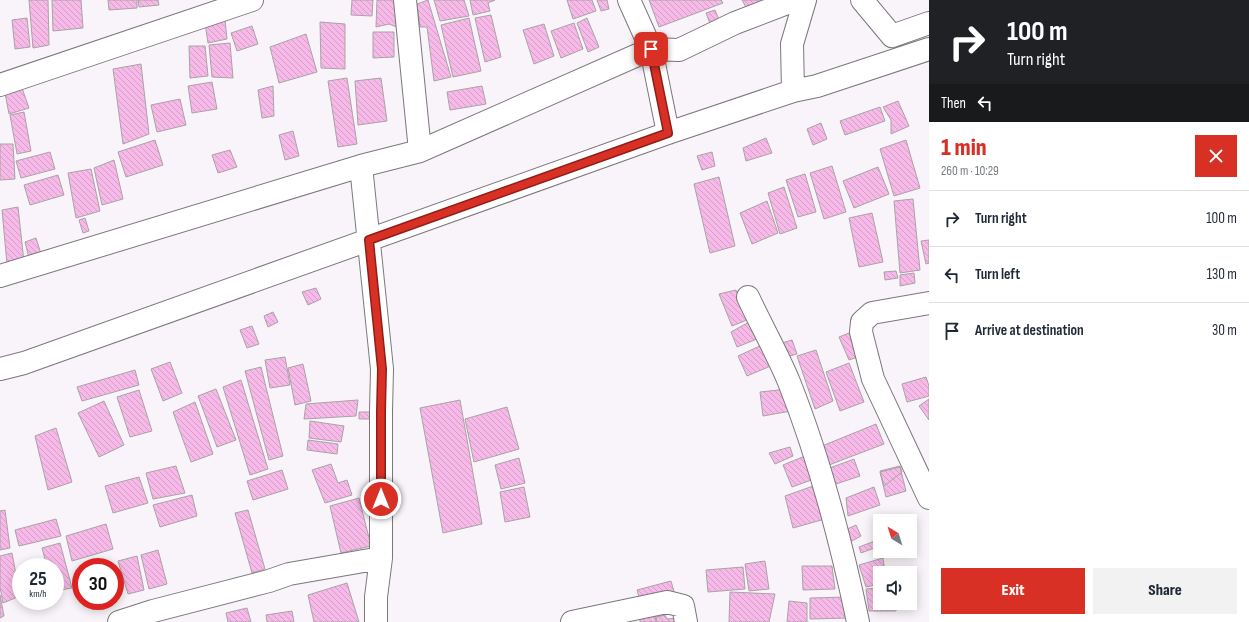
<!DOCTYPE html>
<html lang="en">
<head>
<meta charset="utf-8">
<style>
	body { margin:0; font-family:"Sofia Sans Condensed",sans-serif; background:#f2f2f3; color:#1f2937; height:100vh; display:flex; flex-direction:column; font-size:15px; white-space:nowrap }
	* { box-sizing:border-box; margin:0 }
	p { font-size:13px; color:#747a83 }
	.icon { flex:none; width:22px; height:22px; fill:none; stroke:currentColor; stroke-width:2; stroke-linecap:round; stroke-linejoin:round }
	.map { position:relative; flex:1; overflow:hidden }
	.panel { display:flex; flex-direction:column; background:#fff; width:320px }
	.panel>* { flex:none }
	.top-card { background:#202124; color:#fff; overflow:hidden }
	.needle { width:26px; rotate:322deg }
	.tools { position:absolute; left:873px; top:514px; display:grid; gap:8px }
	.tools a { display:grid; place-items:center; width:44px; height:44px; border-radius:0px; background:#fff; box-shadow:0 2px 10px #0003; font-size:20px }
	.speed { position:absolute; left:12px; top:558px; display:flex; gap:8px; font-size:20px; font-weight:700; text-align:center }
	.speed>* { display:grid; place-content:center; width:52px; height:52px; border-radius:50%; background:#fff; box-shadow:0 2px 10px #0003; line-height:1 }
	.speed small { font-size:10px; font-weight:400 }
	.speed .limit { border:6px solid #d22; background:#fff; color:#111 }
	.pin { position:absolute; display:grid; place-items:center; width:34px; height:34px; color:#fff; margin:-17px; border-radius:8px; box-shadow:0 2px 6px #0006 }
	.me { position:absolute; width:44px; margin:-22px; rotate:0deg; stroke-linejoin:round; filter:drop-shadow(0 0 3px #0008) }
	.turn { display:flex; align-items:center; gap:14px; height:84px; padding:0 12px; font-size:18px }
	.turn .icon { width:52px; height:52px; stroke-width:2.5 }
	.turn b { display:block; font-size:28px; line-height:34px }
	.then { display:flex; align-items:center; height:38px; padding:0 12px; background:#0003; gap:8px; font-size:15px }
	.round { display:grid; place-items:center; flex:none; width:42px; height:42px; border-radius:0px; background:#f2f2f3 }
	.overview { display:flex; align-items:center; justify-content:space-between; height:68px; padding:0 12px }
	h1 { font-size:24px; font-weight:800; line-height:30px; color:#d93025 }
	.action { display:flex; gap:8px; margin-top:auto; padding:8px 12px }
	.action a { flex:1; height:46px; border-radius:0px; background:#d93025; color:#fff; font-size:16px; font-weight:800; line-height:46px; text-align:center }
	.action a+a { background:#f2f2f3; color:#1f2937 }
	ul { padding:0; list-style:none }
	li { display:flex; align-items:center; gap:12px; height:56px; padding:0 12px; border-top:1px solid #e0e1e3 }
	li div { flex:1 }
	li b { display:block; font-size:15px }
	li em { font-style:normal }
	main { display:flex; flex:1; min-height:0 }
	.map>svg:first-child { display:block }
	.building { fill:url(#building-back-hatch); stroke:#a8a3a6 }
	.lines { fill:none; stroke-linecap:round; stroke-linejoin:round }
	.minor-casing { stroke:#7b777c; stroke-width:24 }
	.minor { stroke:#fff; stroke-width:22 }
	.route-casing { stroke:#8d1f18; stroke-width:10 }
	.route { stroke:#d93025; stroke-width:7 }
</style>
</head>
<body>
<main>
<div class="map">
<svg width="929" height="622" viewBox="0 0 929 622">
	<defs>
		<pattern id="building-back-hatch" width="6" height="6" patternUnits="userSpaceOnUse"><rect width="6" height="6" fill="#f7b9e7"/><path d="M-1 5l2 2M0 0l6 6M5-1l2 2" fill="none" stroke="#d49fc6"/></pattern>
	</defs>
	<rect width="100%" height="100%" fill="#f8f4f9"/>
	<path class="building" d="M29 0H48L49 45 33 48Z
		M52 0H81L83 28 53 31Z
		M108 0H137V8L109 10Z
		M138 0H158L159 5 139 7Z
		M352 0H373L372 16 351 15Z
		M377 0H398L397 27 389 24 376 27Z
		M428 0 451 77 434 81 427 27H420L417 4Z
		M434 0H464L469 16 440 21Z
		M470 0H495L488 3 490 11 473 15Z
		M567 0H592L596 11 573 19Z
		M597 0H607L609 9 601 11Z
		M649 0H721L723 3 659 27Z
		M742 0H766L747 9Z
		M715 10 722 27 713 31 706 13Z
		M491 15 501 57 485 62 475 18Z
		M27 18 30 47 15 49 12 20Z
		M469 18 481 71 453 77 441 25Z
		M587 18 599 47 588 52 577 23Z
		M225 20 227 39 208 43 205 23Z
		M320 22 345 24V69L321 68Z
		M574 23 583 49 561 58 551 31Z
		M544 24 554 56 534 64 523 30Z
		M252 26 258 44 237 51 231 33Z
		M373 32H394V57L373 58Z
		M306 34 317 72 279 83 270 47Z
		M230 43 233 78 212 77 209 45Z
		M189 46H205L208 76 190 78Z
		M141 64 149 134 123 144 113 69Z
		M347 78 357 144 338 147 328 81Z
		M381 78 387 121 358 125 355 81Z
		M212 82 217 109 192 113 188 86Z
		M273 86 274 116 262 118 258 90Z
		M482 86 486 104 450 110 447 92Z
		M22 88 29 108 9 114 5 93Z
		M180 99 186 125 157 132 151 105Z
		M898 101 909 126 891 134V120L883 107Z
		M880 107 885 121 845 135 840 121Z
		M24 112 31 151 17 154 10 115Z
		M821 123 827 139 813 145 807 129Z
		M293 131 299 156 285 160 279 135Z
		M766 138 772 153 746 161 743 148Z
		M155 140 163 165 126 177 118 152Z
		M906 140 920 188 894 196 880 149Z
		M0 144H13L15 179 0 180Z
		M230 150 237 167 218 173 212 155Z
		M50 152 55 169 21 178 16 161Z
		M712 152 715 166 702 170 697 156Z
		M114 160 123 199 102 205 94 168Z
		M832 166 846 212 824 219 810 173Z
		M878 167 889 194 854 208 843 181Z
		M91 169 100 211 76 218 68 173Z
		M805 174 816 212 798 217 786 180Z
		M58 175 64 195 30 205 24 185Z
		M719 177 735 246 710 253 694 184Z
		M784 187 797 228 780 234 768 193Z
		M913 199 920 270 900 273 894 201Z
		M767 201 778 233 752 244 740 213Z
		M18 207 24 262 7 264 2 210Z
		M872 213 883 262 859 267 849 218Z
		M85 218 89 231 83 233 79 220Z
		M36 238 41 254 29 258 25 242Z
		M929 240V263L926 264 921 241Z
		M896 271 898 278 885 280 884 272Z
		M914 273 915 283 900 286V275Z
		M316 288 321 299 308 305 302 292Z
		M736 290 747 320 732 326 719 294Z
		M273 312 278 322 268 327 264 316Z
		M749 322 757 339 737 347 731 332Z
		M252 326 259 344 247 348 240 330Z
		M849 333 858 357 849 360 839 337Z
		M792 340 797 354 786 357 782 343Z
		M764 344 773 365 747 376 738 356Z
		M816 350 833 401 815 409 797 356Z
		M285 357 290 385 270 388 265 360Z
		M170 362 182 393 163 401 151 369Z
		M849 363 864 402 840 411 826 372Z
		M303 364 311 401 295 405 288 368Z
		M261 367 283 456 269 460 245 371Z
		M135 370 139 385 82 401 77 387Z
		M926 377 929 386V396L907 402 902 384Z
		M241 380 268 469 250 475 223 387Z
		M216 389 236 440 217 447 198 396Z
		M788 389 791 411 763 416 760 392Z
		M139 390 152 431 130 437 117 397Z
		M929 399V420L919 406Z
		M358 400 356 416 304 419 306 404Z
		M460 400 482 524 443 533 420 408Z
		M104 401 124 445 99 457 78 413Z
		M195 402 213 454 191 462 173 412Z
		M507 407 519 449 474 462 465 419Z
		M359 412H371V419H359Z
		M310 421 344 426 341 442 309 438Z
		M876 424 884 444 829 465 822 446Z
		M56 428 72 482 48 490 35 436Z
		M308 440 338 444 337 454 307 450Z
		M790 447 793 456 775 464 769 453Z
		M805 456 814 479 792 487 783 465Z
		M519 458 525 483 501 489 495 465Z
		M854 459 860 476 833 485 827 469Z
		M331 464 338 483 347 480 352 495 325 503 312 470Z
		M176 466 185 493 153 499 146 473Z
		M900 466 902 472 884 486 880 471Z
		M900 467 906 491 886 497 880 472Z
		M282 470 288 489 253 500 247 481Z
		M139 477 148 503 113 513 105 486Z
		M816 485 825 519 793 528 785 496Z
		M524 487 530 517 505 522 500 492Z
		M874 487 880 505 848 516 846 498Z
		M192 495 197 516 160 527 153 505Z
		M359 498 371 546 341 553 330 506Z
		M5 510 10 548 0 550V511Z
		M248 510 265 569 252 573 235 513Z
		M56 519 61 536 19 546 15 530Z
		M106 524 113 549 72 561 66 536Z
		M856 525 861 536 850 542 845 530Z
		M875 541 877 547 861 553 859 547Z
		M60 543 72 588 55 591V567H47L42 548Z
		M158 550 167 584 149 589 141 555Z
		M12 553 20 596 3 603 0 587V556Z
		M137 556 144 590 128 594 118 561Z
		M883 558 885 573H880V584L866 587 859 565Z
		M765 561 769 589 749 591 745 564Z
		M802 566H832L835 589 803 590Z
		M743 567 745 589 708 592 706 570Z
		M671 581 675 595 641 604 637 590Z
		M347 583 359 622H314L308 595Z
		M880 588V603H896V611H869L866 589Z
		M730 592 775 594 769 622H729Z
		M0 595 4 616 0 618Z
		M848 597V618L810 619V598Z
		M789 601 807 603V622H787Z
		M247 608 251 622H228L226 613Z
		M292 611 294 622H267L266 615Z
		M655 614 656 622H640V615Z
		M665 615 667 619 677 618V622H657L656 617Z"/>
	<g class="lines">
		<defs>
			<path id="minor" d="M405 0 420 151
				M629 0 651 49 668 133
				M862 0 892 36 929 23
				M0 85 252 0
				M793 91 792 44 805 0
				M361 166 382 369 381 411V558L376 597V622
				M0 276 361 166 420 151 651 49 679 50 735 23 795 0
				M748 297C761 325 777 353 789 382 820 460 841 541 858 622
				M929 303 872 313 862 322 861 332 873 379 929 498
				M0 369 24 363 668 133 793 91 817 86 929 49
				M119 622 153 611 269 581 289 574 381 558
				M572 622 667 602 683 606 686 622"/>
		</defs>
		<use href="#minor" class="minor-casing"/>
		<use href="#minor" class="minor"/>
	</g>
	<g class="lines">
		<defs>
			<path id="route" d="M381 499V411L382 369 369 240 668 133 651 49"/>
		</defs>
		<use href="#route" class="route-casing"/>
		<use href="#route" class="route"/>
	</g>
</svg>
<div class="tools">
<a><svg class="needle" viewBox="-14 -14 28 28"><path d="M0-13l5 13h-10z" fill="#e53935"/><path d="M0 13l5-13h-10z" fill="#747a83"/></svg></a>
<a><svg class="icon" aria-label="sound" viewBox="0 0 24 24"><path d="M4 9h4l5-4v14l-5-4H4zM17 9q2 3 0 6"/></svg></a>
</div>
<div class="speed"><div>25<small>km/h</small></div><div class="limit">30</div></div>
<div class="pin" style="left:651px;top:49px;background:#d93025"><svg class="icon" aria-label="arrive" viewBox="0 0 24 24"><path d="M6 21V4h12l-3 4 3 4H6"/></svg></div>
<svg class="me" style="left:381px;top:499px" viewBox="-20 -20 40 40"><circle r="17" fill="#d93025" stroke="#fff" stroke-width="3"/><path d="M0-11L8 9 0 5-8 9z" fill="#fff"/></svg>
</div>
<section class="panel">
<div class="top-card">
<div class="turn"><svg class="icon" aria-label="right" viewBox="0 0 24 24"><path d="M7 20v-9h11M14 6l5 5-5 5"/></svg><div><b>100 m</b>Turn right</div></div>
<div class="then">Then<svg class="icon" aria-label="left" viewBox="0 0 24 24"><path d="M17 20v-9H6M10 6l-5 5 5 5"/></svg></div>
</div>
<div class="overview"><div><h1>1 min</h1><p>260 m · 10:29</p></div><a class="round" style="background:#d93025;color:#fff"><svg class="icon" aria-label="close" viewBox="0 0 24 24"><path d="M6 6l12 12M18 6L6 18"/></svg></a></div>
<ul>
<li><svg class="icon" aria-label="right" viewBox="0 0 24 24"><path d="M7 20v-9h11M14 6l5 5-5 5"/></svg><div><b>Turn right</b></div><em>100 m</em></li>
<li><svg class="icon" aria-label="left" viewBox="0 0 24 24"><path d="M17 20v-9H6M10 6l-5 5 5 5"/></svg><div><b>Turn left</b></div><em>130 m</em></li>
<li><svg class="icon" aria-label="arrive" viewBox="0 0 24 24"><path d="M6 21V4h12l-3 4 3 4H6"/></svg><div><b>Arrive at destination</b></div><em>30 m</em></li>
</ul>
<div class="action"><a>Exit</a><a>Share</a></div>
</section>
</main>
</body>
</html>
